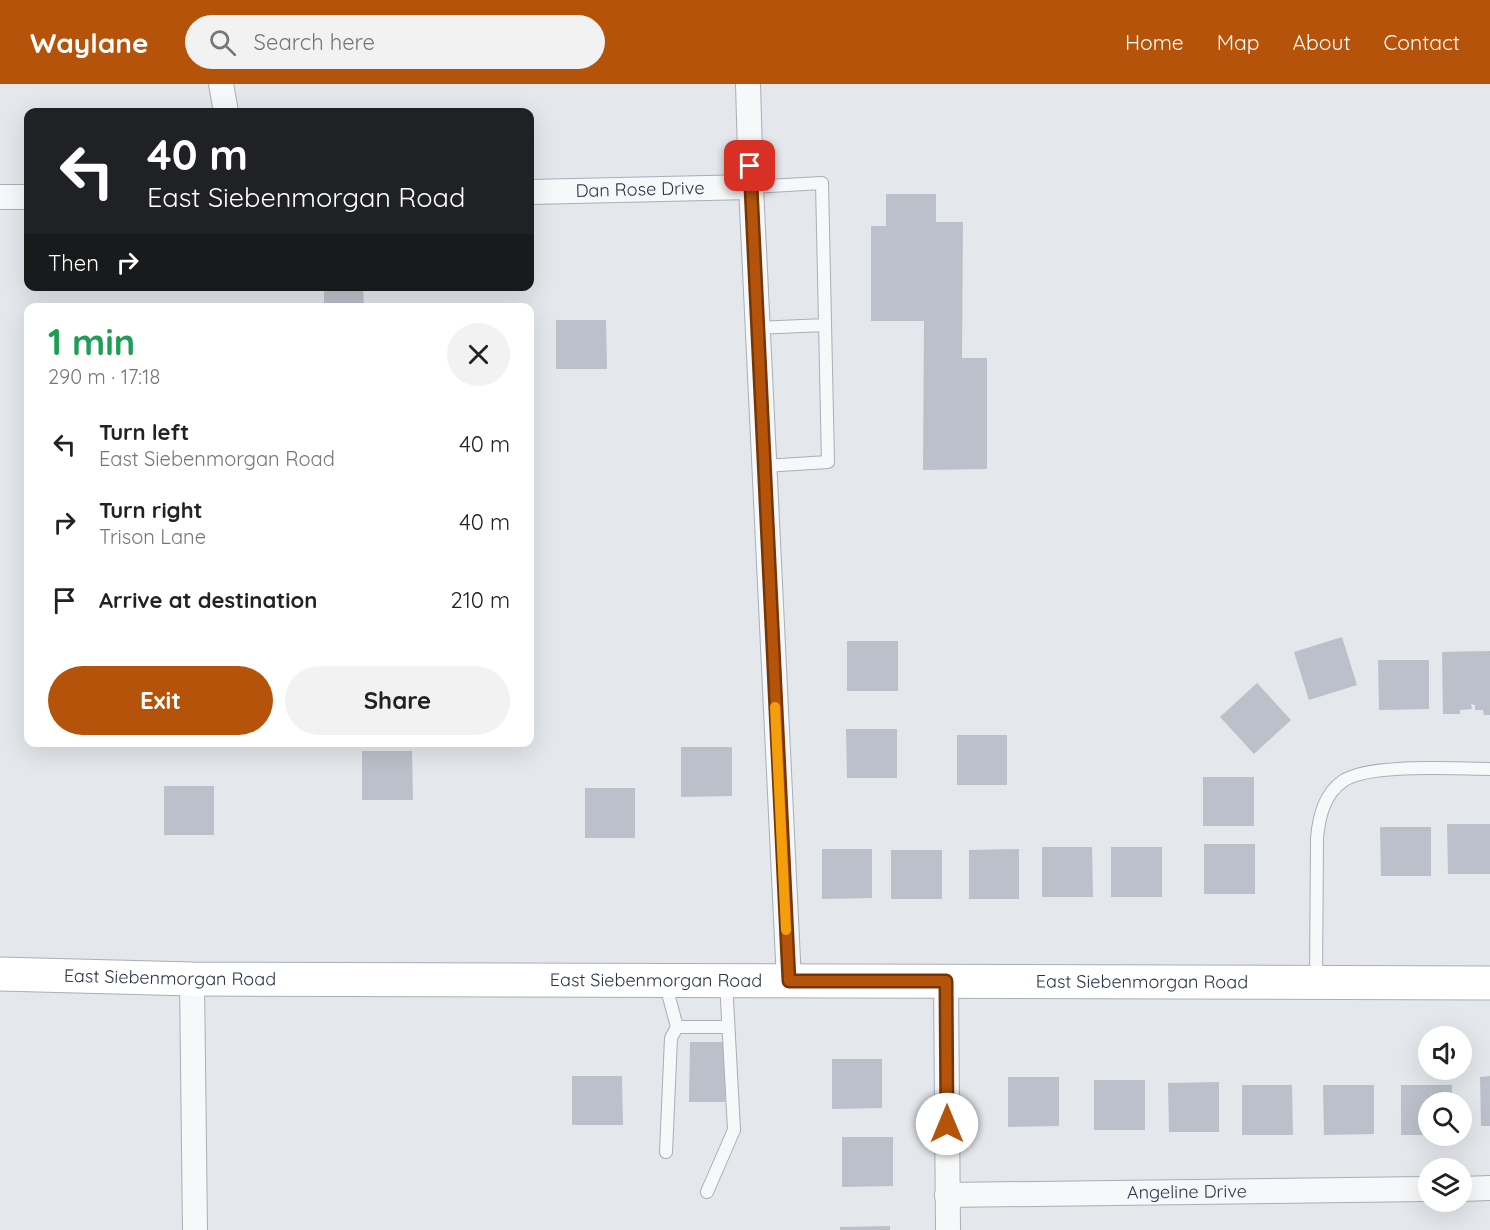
<!DOCTYPE html>
<html lang="en">
<head>
<meta charset="utf-8">
<style>
	body { margin:0; font-family:Quicksand,sans-serif; background:#f2f2f2; color:#222; height:100vh; display:flex; flex-direction:column; font-size:22px; white-space:nowrap }
	* { box-sizing:border-box; margin:0 }
	p { font-size:20px; color:#767676 }
	.icon { flex:none; width:33px; height:33px; fill:none; stroke:currentColor; stroke-width:2; stroke-linecap:round; stroke-linejoin:round }
	.map { position:relative; flex:1; overflow:hidden }
	.panel { position:absolute; left:24px; top:219px; width:510px; height:444px; display:flex; flex-direction:column; background:#fff; border-radius:12px; box-shadow:0 6px 24px #0002 }
	.panel>* { flex:none }
	.top-card { position:absolute; left:24px; top:24px; width:510px; height:183px; border-radius:12px; box-shadow:0 6px 24px #0002; background:#202124; color:#fff; overflow:hidden }
	.controls { position:absolute; left:1418px; top:942px; display:grid; gap:12px }
	.controls a { display:grid; place-items:center; width:54px; height:54px; border-radius:50%; background:#fff; box-shadow:0 6px 24px #0002; font-size:30px }
	.pin { position:absolute; display:grid; place-items:center; width:51px; height:51px; color:#fff; margin:-26px; border-radius:12px; box-shadow:0 3px 9px #0006 }
	.me { position:absolute; width:66px; margin:-33px; rotate:0deg; stroke-linejoin:round; filter:drop-shadow(0 0 4px #0008) }
	.turn { display:flex; align-items:center; gap:21px; height:126px; padding:0 24px; font-size:27px }
	.turn .icon { width:78px; height:78px; stroke-width:2.5 }
	.turn b { display:block; font-size:42px; line-height:51px }
	.then { display:flex; align-items:center; height:57px; padding:0 24px; background:#0003; gap:12px; font-size:22px }
	.round { display:grid; place-items:center; flex:none; width:63px; height:63px; border-radius:32px; background:#f2f2f2 }
	.summary { display:flex; align-items:center; justify-content:space-between; height:102px; padding:0 24px }
	h1 { font-size:36px; font-weight:700; line-height:45px; color:#1e9e55 }
	.primary-button { display:flex; gap:12px; margin-top:auto; padding:12px 24px }
	.primary-button a { flex:1; height:69px; border-radius:36px; background:#b45309; color:#fff; font-size:24px; font-weight:700; line-height:69px; text-align:center }
	.primary-button a+a { background:#f2f2f2; color:#222 }
	ul { padding:0; list-style:none }
	li { display:flex; align-items:center; gap:18px; height:78px; padding:0 24px }
	li div { flex:1 }
	li b { display:block; font-size:22px }
	li em { font-style:normal }
	header { display:flex; align-items:center; gap:36px; box-sizing:border-box; height:84px; padding:0 30px; background:#b45309; color:#fff }
	header strong { font-size:28px }
	nav { display:flex; gap:33px; margin-inline-start:auto; font-size:21px }
	.search { width:420px; height:54px; background:#f2f2f2; display:flex; align-items:center; gap:15px; box-sizing:border-box; padding:0 21px; border-radius:33px; color:#767676; font-size:22px }
	.map>svg:first-child { display:block }
	.building { fill:#bbc0ca }
	.lines { fill:none; stroke-linecap:round; stroke-linejoin:round }
	.lane-casing { stroke:#a9aeb7; stroke-width:14 }
	.street-casing { stroke:#a9aeb7; stroke-width:26 }
	.secondary-casing { stroke:#a9aeb7; stroke-width:35 }
	.lane { stroke:#f7f8fa; stroke-width:12 }
	.street { stroke:#f7f8fa; stroke-width:24 }
	.secondary { stroke:#fff; stroke-width:33 }
	.route-casing { stroke:#753606; stroke-width:15 }
	.route { stroke:#b45309; stroke-width:10 }
	.slow { stroke:#f59e0b; stroke-width:10 }
	.labels { text-anchor:middle; stroke-width:6; stroke-linejoin:round; paint-order:stroke }
	.street-label { font-size:18px; fill:#2b3445; stroke:#f4f6f9 }
</style>
</head>
<body>
<header>
<strong>Waylane</strong>
<div class="search"><svg class="icon" aria-label="search" viewBox="0 0 24 24"><circle cx="10" cy="10" r="6"/><path d="M15 15l6 6"/></svg>Search here</div>
<nav><a>Home</a><a>Map</a><a>About</a><a>Contact</a></nav>
</header>
<div class="map">
<svg width="1490" height="1146" viewBox="0 0 1490 1146">
	<rect width="100%" height="100%" fill="#e4e7ec"/>
	<path class="building" d="M886 110H936V138H963L962 274H987V385L923 386 924 237H871V142H886Z
		M324 202H363L364 224H324Z
		M556 236H606L607 285H556Z
		M1342 553 1357 601 1309 616 1294 568Z
		M847 557H898V607H847Z
		M1490 567V631H1484L1483 626H1475V621L1471 620 1472 625 1460 626V630H1443L1442 568Z
		M1378 576H1429V625L1379 626Z
		M1257 599 1291 636 1254 670 1220 633Z
		M846 645H897V694H847Z
		M957 651H1007V701H957Z
		M681 663H732V712L681 713Z
		M362 667H412L413 716H362Z
		M1203 693H1254V742H1203Z
		M164 702H214V751H164Z
		M585 704H635V754H585Z
		M1447 740H1490V790H1448Z
		M1380 743H1431V792H1381Z
		M1204 760H1255V810H1204Z
		M1042 763H1092L1093 813H1042Z
		M1111 763H1162V813H1111Z
		M822 765H872V814L822 815Z
		M1019 765V815H969V766Z
		M891 766H942V815H891Z
		M690 958H727L725 1018H689Z
		M832 975H882V1024L832 1025Z
		M572 992H622L623 1041H572Z
		M1490 992V1042H1481L1480 993Z
		M1008 993H1059V1042L1008 1043Z
		M1094 996H1145V1046H1094Z
		M1219 998V1048H1169L1168 999Z
		M1242 1001H1292L1293 1051H1242Z
		M1323 1001H1374V1050L1324 1051Z
		M1401 1001H1452V1018H1428V1051H1401Z
		M842 1053H893V1102L842 1103Z
		M890 1142V1146H840V1143Z"/>
	<g class="lines">
		<defs>
			<path id="lane" d="M751 103 822 99 828 378 764 382
				M757 244 825 241
				M1316 897 1317 754C1319 733 1324 710 1343 697 1370 679 1455 685 1490 685
				M665 898 677 943
				M666 1068 671 954 677 943H728
				M707 1108 734 1046 726 897"/>
			<g id="street">
				<path d="M221 0 226 28"/>
				<path d="M748 0 751 103 789 897"/>
				<path id="s1" d="M530 108 751 103"/>
				<path d="M0 113H28"/>
				<path d="M192 895 195 1146"/>
				<path d="M946 897 948 1146"/>
				<path d="M1461 1105 1490 1104"/>
				<path id="s2" d="M947 1111 1428 1105"/>
			</g>
			<g id="secondary">
				<path id="s3" d="M0 890 192 895 1490 899"/>
			</g>
		</defs>
		<use href="#lane" class="lane-casing"/>
		<use href="#street" class="street-casing"/>
		<use href="#secondary" class="secondary-casing"/>
		<use href="#lane" class="lane"/>
		<use href="#street" class="street"/>
		<use href="#secondary" class="secondary"/>
	</g>
	<g class="lines">
		<defs>
			<path id="route" d="M750 82 789 897H946L947 1040"/>
		</defs>
		<use href="#route" class="route-casing"/>
		<use href="#route" class="route"/>
		<path class="slow" d="M775 623 786 846"/>
	</g>
	<g class="labels">
		<g class="street-label">
			<text dy="6" stroke="none"><textPath href="#s1" startOffset="110">Dan Rose Drive</textPath></text>
			<text dy="6" stroke="none"><textPath href="#s3" startOffset="170">East Siebenmorgan Road</textPath></text>
			<text dy="6" stroke="none"><textPath href="#s3" startOffset="656">East Siebenmorgan Road</textPath></text>
			<text dy="6" stroke="none"><textPath href="#s3" startOffset="1142">East Siebenmorgan Road</textPath></text>
			<text dy="6" stroke="none"><textPath href="#s2" startOffset="240">Angeline Drive</textPath></text>
		</g>
	</g>
</svg>
<div class="controls">
<a><svg class="icon" aria-label="sound" viewBox="0 0 24 24"><path d="M4 9h4l5-4v14l-5-4H4zM17 9q2 3 0 6"/></svg></a>
<a><svg class="icon" aria-label="search" viewBox="0 0 24 24"><circle cx="10" cy="10" r="6"/><path d="M15 15l6 6"/></svg></a>
<a><svg class="icon" aria-label="layers" viewBox="0 0 24 24"><path d="M12 4l9 5-9 5-9-5zM3 14l9 5 9-5"/></svg></a>
</div>
<div class="pin" style="left:750px;top:82px;background:#d93025"><svg class="icon" aria-label="arrive" viewBox="0 0 24 24"><path d="M6 21V4h12l-3 4 3 4H6"/></svg></div>
<svg class="me" style="left:947px;top:1040px" viewBox="-20 -20 40 40"><circle r="19" fill="#fff"/><path d="M0-13L10 11 0 6-10 11z" fill="#b45309"/></svg>
<div class="top-card">
<div class="turn"><svg class="icon" aria-label="left" viewBox="0 0 24 24"><path d="M17 20v-9H6M10 6l-5 5 5 5"/></svg><div><b>40 m</b>East Siebenmorgan Road</div></div>
<div class="then">Then<svg class="icon" aria-label="right" viewBox="0 0 24 24"><path d="M7 20v-9h11M14 6l5 5-5 5"/></svg></div>
</div>
<section class="panel">
<div class="summary"><div><h1>1 min</h1><p>290 m · 17:18</p></div><a class="round"><svg class="icon" aria-label="close" viewBox="0 0 24 24"><path d="M6 6l12 12M18 6L6 18"/></svg></a></div>
<ul>
<li><svg class="icon" aria-label="left" viewBox="0 0 24 24"><path d="M17 20v-9H6M10 6l-5 5 5 5"/></svg><div><b>Turn left</b><p>East Siebenmorgan Road</p></div><em>40 m</em></li>
<li><svg class="icon" aria-label="right" viewBox="0 0 24 24"><path d="M7 20v-9h11M14 6l5 5-5 5"/></svg><div><b>Turn right</b><p>Trison Lane</p></div><em>40 m</em></li>
<li><svg class="icon" aria-label="arrive" viewBox="0 0 24 24"><path d="M6 21V4h12l-3 4 3 4H6"/></svg><div><b>Arrive at destination</b></div><em>210 m</em></li>
</ul>
<div class="primary-button"><a>Exit</a><a>Share</a></div>
</section>
</div>
</body>
</html>
